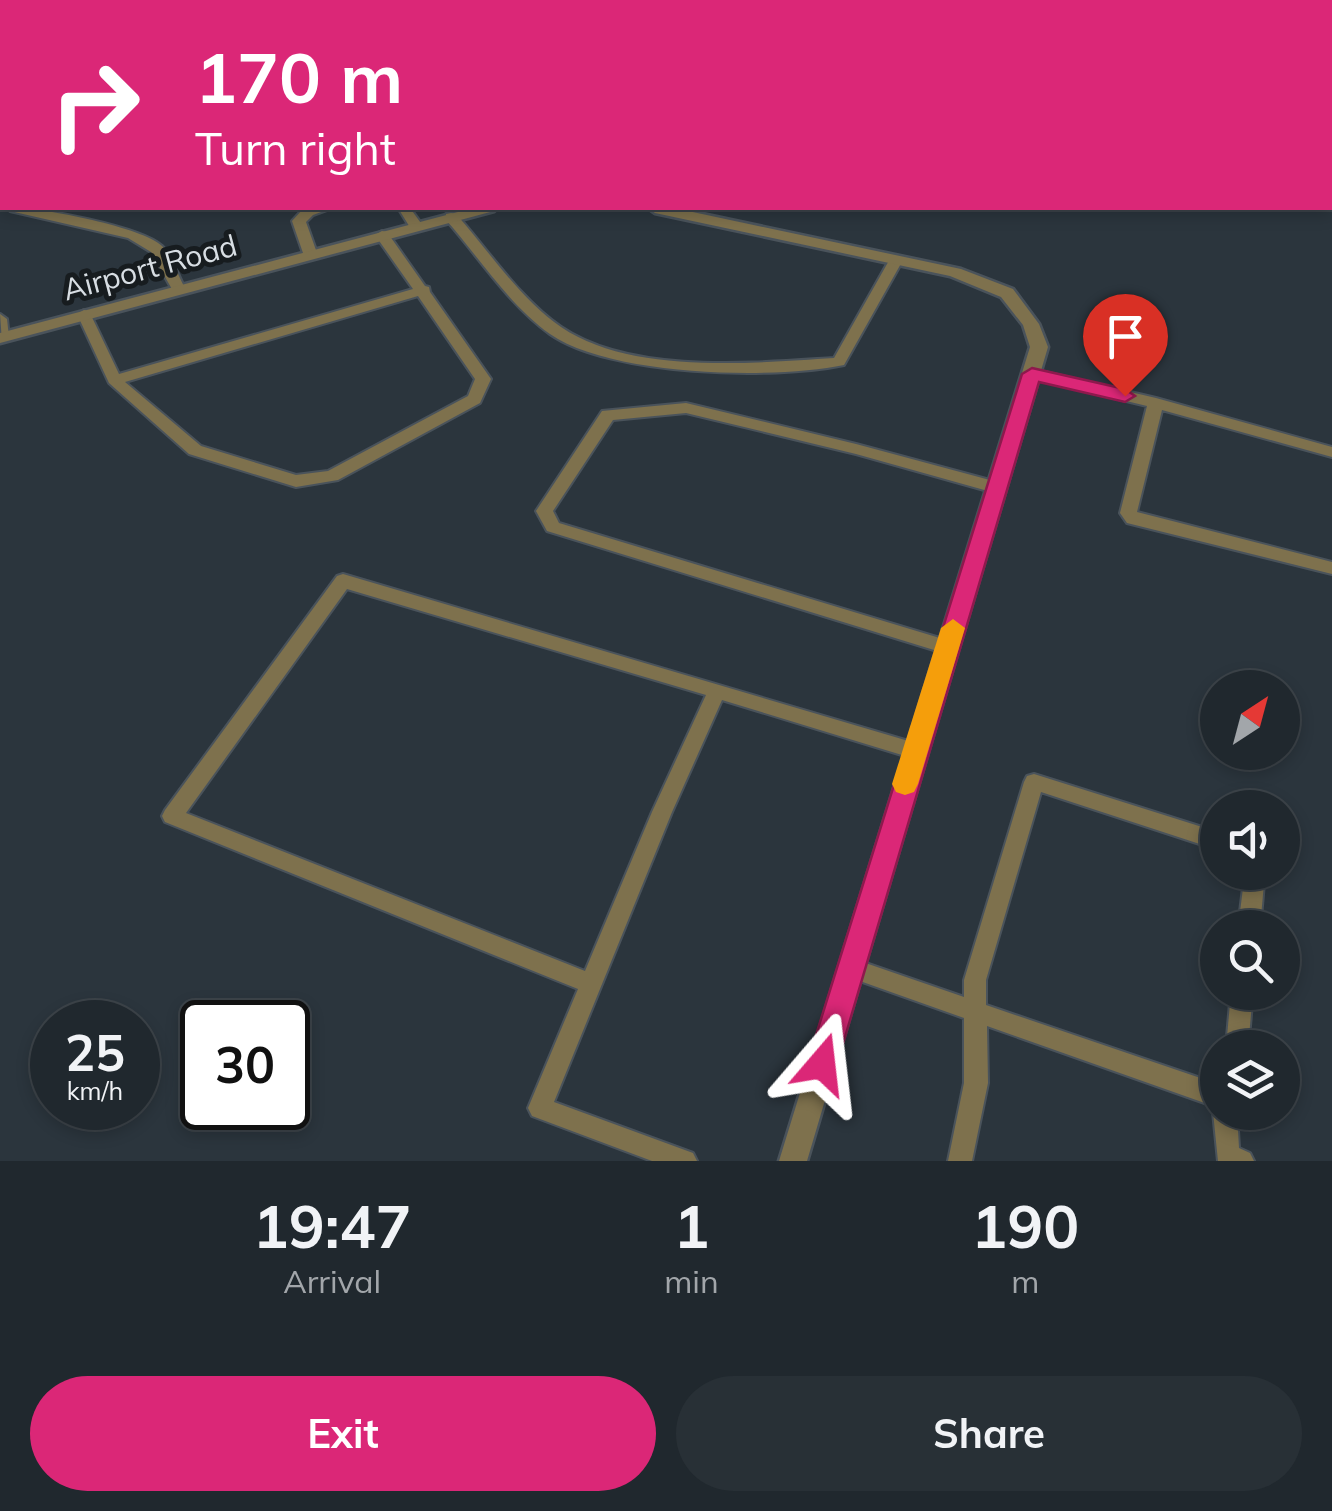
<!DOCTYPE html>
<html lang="en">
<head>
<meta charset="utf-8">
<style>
	body { margin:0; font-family:Mulish,sans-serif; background:#283036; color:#f1f3f6; height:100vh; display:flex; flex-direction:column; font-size:38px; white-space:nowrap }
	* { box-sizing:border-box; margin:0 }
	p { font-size:32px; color:#a2a6aa }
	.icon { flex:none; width:55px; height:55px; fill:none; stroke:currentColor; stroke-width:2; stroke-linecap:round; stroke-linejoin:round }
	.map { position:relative; height:1161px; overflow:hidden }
	.drawer { display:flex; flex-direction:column; background:#20282e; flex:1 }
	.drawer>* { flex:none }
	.top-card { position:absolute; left:0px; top:0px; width:1332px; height:210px; box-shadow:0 5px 15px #0003,0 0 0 2px #3d444a; background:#db2777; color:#fff; overflow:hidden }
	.needle { width:65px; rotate:36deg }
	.controls { position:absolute; left:1200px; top:670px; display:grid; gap:20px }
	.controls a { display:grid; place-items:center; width:100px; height:100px; border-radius:50%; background:#20282e; box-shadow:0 5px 15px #0003,0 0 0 2px #3d444a; font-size:50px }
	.speed { position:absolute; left:30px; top:1000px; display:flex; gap:20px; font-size:50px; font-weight:700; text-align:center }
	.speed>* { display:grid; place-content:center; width:130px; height:130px; border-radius:50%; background:#20282e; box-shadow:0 5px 15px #0003,0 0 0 2px #3d444a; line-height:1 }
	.speed small { font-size:25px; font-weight:400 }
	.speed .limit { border:5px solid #111; border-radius:15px; background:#fff; color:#111 }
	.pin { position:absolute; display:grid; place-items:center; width:85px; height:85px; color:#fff; margin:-102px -42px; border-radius:50% 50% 50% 0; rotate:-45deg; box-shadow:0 0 10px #0007 }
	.pin .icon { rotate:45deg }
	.me { position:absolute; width:110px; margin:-55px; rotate:17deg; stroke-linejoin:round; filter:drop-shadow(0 0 8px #0008) }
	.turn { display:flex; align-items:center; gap:35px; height:210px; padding:0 30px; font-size:45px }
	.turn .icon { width:130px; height:130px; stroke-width:2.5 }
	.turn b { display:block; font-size:70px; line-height:85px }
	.eta { display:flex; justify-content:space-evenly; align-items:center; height:170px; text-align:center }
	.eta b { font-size:60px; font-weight:700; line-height:70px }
	.cta { display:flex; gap:20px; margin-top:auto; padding:20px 30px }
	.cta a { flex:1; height:115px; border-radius:60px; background:#db2777; color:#fff; font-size:40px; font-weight:700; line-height:115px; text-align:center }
	.cta a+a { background:#283036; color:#f1f3f6 }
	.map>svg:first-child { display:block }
	.green { fill:#375139 }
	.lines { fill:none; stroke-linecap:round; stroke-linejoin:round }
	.service-casing { stroke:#4a535b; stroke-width:4 }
	.minor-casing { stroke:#4a535b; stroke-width:5 }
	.tertiary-casing { stroke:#4a535b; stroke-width:5 }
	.service { fill:#7e714d; fill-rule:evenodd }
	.minor { fill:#7e714d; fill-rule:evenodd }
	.tertiary { fill:#7e714d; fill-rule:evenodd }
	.wall { fill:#4d403f }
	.building { fill:#594a49; stroke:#3e3433; stroke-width:2.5 }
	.route { fill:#db2777; stroke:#8e194d; stroke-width:2.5 }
	.slow { fill:#f59e0b }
	.labels { text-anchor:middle; stroke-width:10; stroke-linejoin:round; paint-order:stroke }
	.street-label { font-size:30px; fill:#d8dee3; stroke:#171c1f }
</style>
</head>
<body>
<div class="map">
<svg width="1332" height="1161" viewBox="0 0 1332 1161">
	<rect width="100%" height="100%" fill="#2b353d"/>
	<path class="green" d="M0 0H622L2 2V84Z"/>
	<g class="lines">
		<defs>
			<path id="service" d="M1224 0H1240L1242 2H1227Z
				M1295 0H1329L1326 2H1298Z
				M0 200H2L4 208H0Z
				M8 208C36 206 142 227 162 246 172 256 178 276 185 288L183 291H173L151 252 128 238 10 211Z
				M310 208H332L313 215 306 222 317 253 310 257 303 253 292 221 303 209Z
				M398 208H410L423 226 421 229H411Z
				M451 213 456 214C489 251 520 299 561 327 631 375 754 363 834 358L891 257 896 256 903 260 844 365C773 380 610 376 550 334 509 305 479 257 446 220V214Z
				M382 231 387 232 425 286 429 287 430 292 491 379 480 403 338 480 296 487 189 454 109 383 77 314 84 310 89 311 119 374 413 289 375 235ZM418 296 475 379 468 396 328 471 296 475 201 446 125 382Z
				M0 314 7 319 9 337 2 342Z
				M1032 369 1156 398 1332 447V457L1162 410 1137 512 1332 562V574L1127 523 1120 513 1147 406 1027 377 1024 374 1027 371Z
				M686 403 856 444 1001 483 1003 487 995 493 856 454 686 413 613 420 553 511 559 523 953 642 956 647 953 652 947 654 547 531 536 511 602 411Z
				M343 574 922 745 925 751 922 757 915 759 722 700 672 812 554 1102 693 1153 697 1161H652L532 1116 528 1108 578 989 165 822 162 816 165 810 337 576ZM347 589 706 695 652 812 585 971 186 813Z
				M1034 774 1218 832V850L1041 792 986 980V1005L1218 1084V1112H1237L1239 1148 1250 1153 1254 1161H1218L1213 1112 1216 1107 987 1026 988 1083 972 1161H948L964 1083V1018L843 975 840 968 843 961 851 958 964 997V980L1024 782 1027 776Z
				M1245 872H1265L1260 928H1238Z
				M1231 992H1253L1248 1048H1226Z"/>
			<path id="minor" d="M648 208H674L961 269 1013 289 1039 324 1048 347 807 1161H779L1030 347 1023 325 1001 297 950 276 655 213Z"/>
			<path id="tertiary" d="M473 208H497L494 211 0 343V333Z"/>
		</defs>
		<use href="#service" class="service-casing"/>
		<use href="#minor" class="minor-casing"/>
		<use href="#tertiary" class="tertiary-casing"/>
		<use href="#service" class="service"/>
		<use href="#minor" class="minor"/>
		<use href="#tertiary" class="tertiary"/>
	</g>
	<path class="wall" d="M1332 0V54L1330 56V2Z"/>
	<path class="building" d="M1314 0H1332V31H1330V2H1310Z"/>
	<path class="route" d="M1032 368 1125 389 1135 396 1125 402 1039 382 837 1064 832 1075 822 1079 811 1075 807 1064 1022 374Z"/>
	<path class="slow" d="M953 619 965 628 918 784 914 792 905 795 896 792 892 784 941 628Z"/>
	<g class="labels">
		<g class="street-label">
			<text transform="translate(150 268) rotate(-15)" y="10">Airport Road</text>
		</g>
	</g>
</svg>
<div class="controls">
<a><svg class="needle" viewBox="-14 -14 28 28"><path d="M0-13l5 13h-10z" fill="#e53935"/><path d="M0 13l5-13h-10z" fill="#a2a6aa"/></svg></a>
<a><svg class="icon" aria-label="sound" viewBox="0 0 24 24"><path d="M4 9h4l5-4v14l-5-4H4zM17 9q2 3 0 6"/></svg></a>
<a><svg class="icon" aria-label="search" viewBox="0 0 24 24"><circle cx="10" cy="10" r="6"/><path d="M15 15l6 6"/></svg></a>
<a><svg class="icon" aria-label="layers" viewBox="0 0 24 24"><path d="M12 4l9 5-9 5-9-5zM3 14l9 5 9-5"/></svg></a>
</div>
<div class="speed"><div>25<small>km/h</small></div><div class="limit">30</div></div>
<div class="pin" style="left:1125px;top:396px;background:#d93025"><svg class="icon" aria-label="arrive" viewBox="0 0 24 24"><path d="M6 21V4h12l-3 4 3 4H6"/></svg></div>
<svg class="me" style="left:822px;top:1064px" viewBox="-20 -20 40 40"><path d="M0-17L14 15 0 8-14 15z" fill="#db2777" stroke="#fff" stroke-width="4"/></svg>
<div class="top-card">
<div class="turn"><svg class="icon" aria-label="right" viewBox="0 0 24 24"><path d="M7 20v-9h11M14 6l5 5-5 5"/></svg><div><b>170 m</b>Turn right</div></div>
</div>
</div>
<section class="drawer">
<div class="eta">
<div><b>19:47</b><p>Arrival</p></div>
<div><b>1</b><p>min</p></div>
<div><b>190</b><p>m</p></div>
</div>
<div class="cta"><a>Exit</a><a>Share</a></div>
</section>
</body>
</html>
